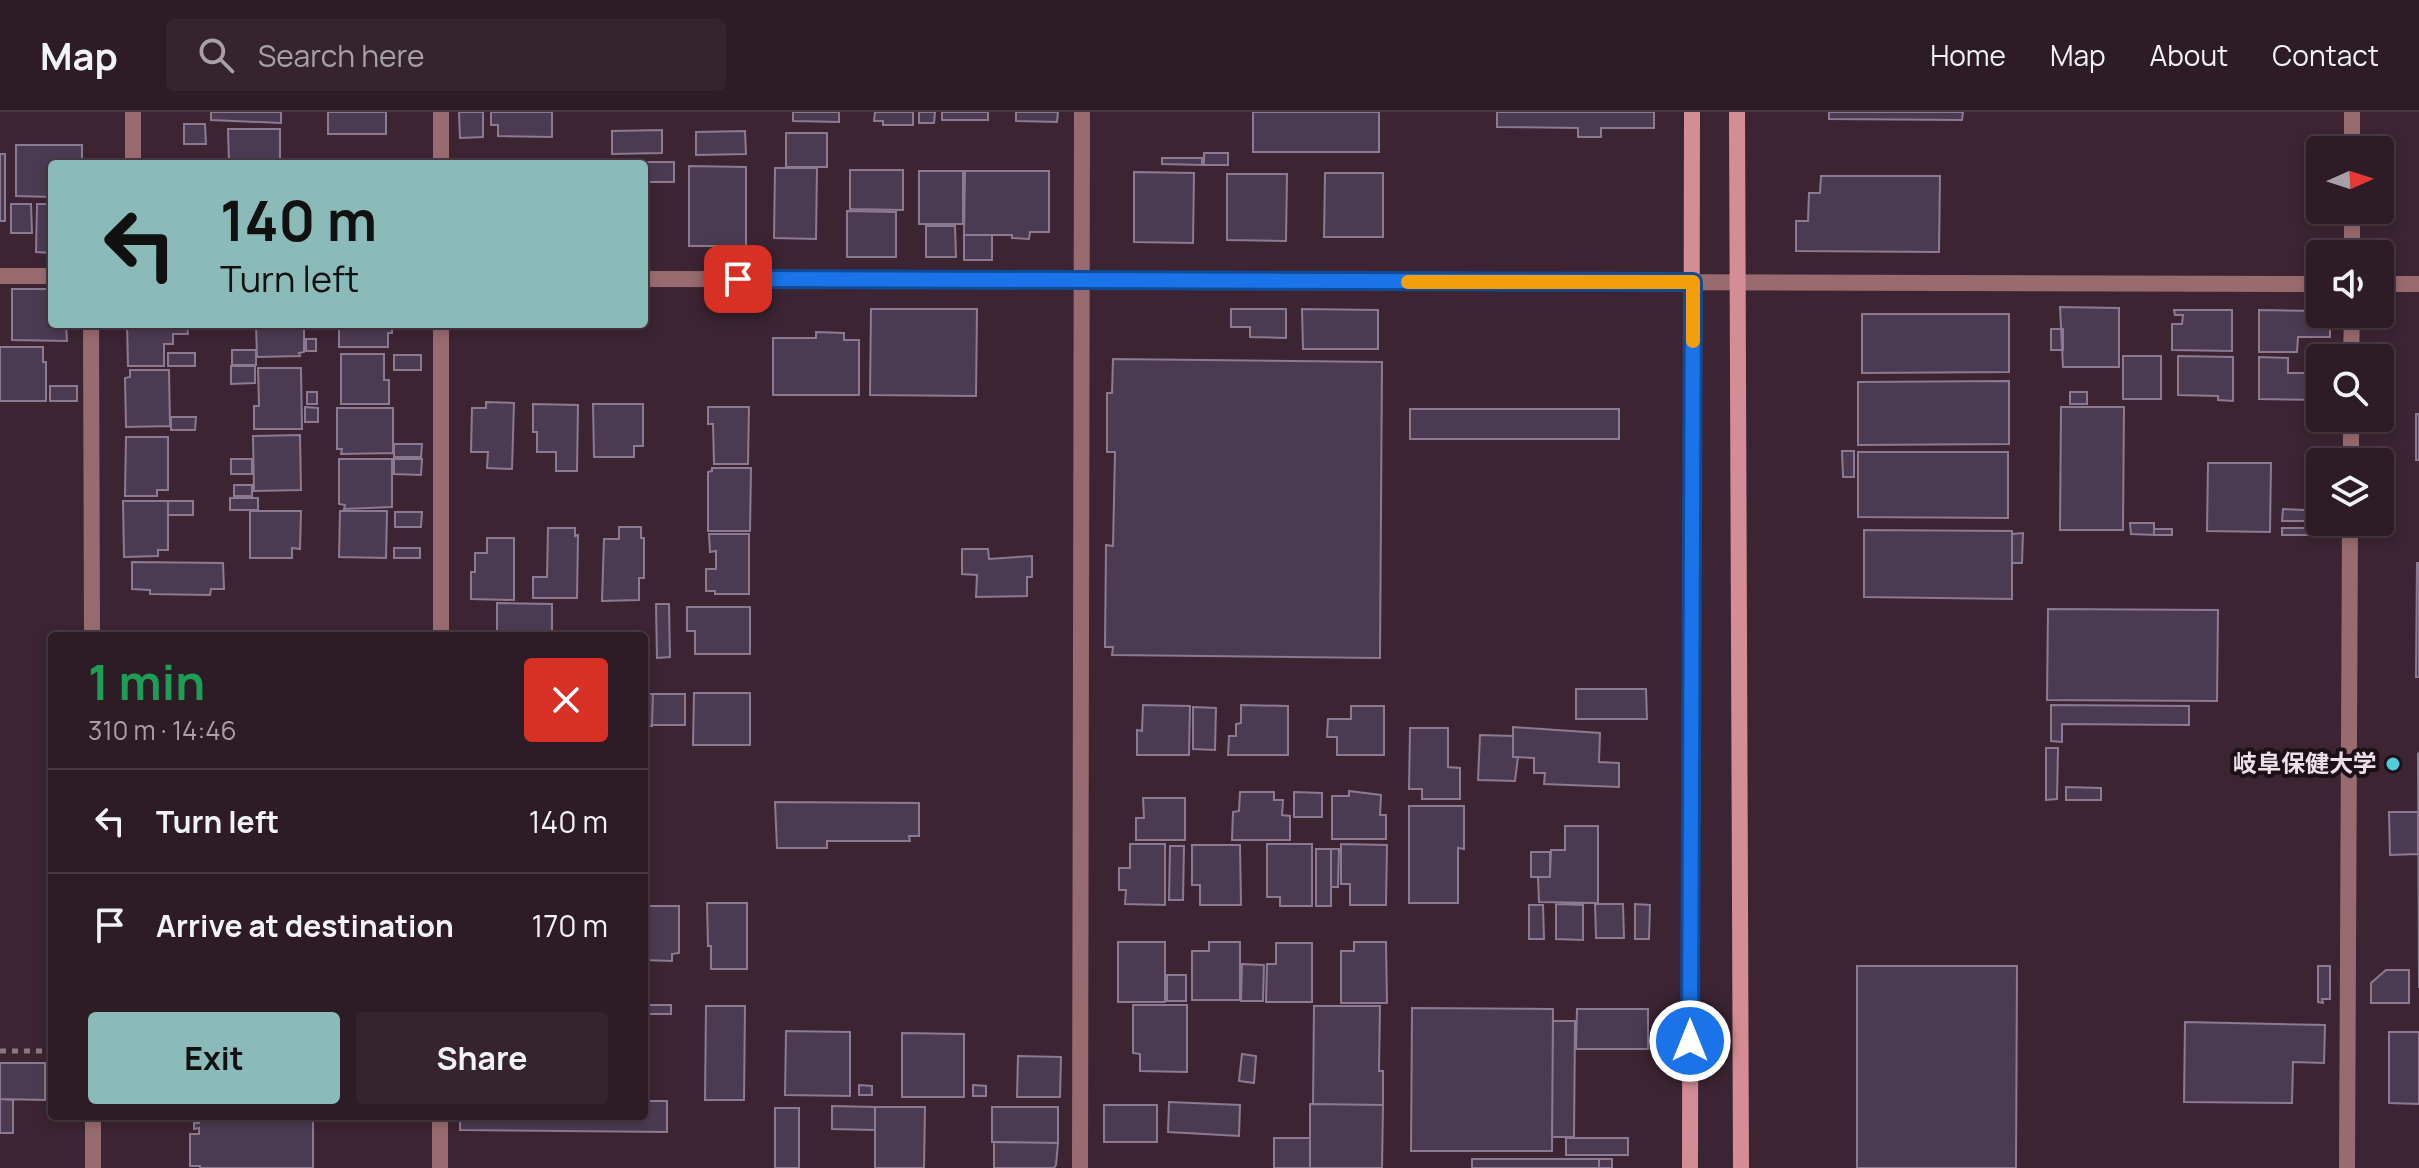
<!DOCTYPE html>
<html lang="en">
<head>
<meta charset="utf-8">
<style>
	body { margin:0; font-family:Manrope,"Noto Sans JP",sans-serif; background:#35242e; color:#f1f3f6; height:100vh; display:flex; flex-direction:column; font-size:30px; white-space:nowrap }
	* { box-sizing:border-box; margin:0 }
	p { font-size:26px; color:#a7a1a7 }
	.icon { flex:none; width:44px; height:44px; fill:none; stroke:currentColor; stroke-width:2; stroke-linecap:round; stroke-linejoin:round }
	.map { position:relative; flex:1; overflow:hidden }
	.side { position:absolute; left:48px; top:520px; width:600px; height:488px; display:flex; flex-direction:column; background:#2d1b26; border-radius:8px; box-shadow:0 4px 12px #0003,0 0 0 2px #483943 }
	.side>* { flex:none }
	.hud { position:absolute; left:48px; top:48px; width:600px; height:168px; border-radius:8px; box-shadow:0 4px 12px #0003,0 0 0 2px #483943; background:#8bbbb9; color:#111; overflow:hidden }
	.needle { width:52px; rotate:87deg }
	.buttons { position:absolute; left:2306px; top:24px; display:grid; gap:16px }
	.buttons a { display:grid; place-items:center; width:88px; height:88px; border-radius:8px; background:#2d1b26; box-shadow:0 4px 12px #0003,0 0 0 2px #483943; font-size:40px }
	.pin { position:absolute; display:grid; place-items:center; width:68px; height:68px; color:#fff; margin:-34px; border-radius:16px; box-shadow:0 4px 12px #0006 }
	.me { position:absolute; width:88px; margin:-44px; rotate:0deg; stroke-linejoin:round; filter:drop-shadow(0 0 6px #0008) }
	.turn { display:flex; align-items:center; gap:28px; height:168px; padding:0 40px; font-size:36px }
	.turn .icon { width:104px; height:104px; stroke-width:2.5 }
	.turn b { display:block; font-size:56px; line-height:68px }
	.round { display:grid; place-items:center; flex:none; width:84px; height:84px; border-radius:8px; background:#35242e }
	.overview { display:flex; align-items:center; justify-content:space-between; height:136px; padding:0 40px }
	h1 { font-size:48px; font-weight:700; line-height:60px; color:#1e9e55 }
	.button { display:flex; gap:16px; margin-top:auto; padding:16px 40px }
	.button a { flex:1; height:92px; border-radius:8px; background:#8bbbb9; color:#111; font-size:32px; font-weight:700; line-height:92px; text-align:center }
	.button a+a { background:#35242e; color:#f1f3f6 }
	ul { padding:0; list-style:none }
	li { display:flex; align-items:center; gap:24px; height:104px; padding:0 40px; border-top:2px solid #483943 }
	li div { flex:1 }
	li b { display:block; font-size:30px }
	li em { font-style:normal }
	header { display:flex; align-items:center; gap:48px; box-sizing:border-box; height:112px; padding:0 40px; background:#2d1b26; border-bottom:2px solid #483943 }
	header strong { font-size:38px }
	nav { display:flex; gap:44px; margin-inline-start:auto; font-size:28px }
	.search { width:560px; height:72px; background:#35242e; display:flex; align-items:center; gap:20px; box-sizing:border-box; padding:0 28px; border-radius:8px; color:#a7a1a7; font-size:30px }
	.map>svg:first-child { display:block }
	.building { fill:#4b3b52; stroke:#8c7a93; stroke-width:2 }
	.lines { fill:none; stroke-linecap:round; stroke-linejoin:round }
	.path { stroke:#8c7883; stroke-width:5; stroke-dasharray:6 6; stroke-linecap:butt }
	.street { stroke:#986b70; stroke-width:16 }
	.secondary { stroke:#d58d95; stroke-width:16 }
	.route-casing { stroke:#114b97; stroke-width:20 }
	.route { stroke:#1a73e8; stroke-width:14 }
	.slow { stroke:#f59e0b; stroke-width:14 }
	.poi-dot { fill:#52cbd9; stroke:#1c1118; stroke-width:3 }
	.labels { text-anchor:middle; stroke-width:8; stroke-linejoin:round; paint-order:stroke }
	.poi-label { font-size:24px; font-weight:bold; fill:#eedee6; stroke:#1c1118; text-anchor:end }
</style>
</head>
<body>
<header>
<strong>Map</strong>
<div class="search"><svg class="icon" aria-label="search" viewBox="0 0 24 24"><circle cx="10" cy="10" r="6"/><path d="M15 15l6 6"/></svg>Search here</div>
<nav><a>Home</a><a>Map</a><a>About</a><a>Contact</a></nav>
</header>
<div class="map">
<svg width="2419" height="1056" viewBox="0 0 2419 1056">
	<rect width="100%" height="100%" fill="#3c2432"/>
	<path class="building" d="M211 0H281V11L211 8Z
		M328 0H386V22H328Z
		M459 0H483V25L460 26Z
		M491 0H552V25L498 24V13H491Z
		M793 0H839V10L793 9Z
		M875 0H913V13H883V9H874Z
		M919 0H935L934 11H919Z
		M942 0H988V8H942Z
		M1016 0H1058L1057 10 1016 9Z
		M1253 0H1379V40H1253Z
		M1497 0H1654V16H1601V25H1578V16L1497 15Z
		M1829 0H1963L1962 8 1829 7Z
		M184 12H205L206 32H184Z
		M228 17H280V52H229Z
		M662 18V41L612 42V19Z
		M745 19 746 42 696 43V20Z
		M786 21H827V55H786Z
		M16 33H82V52H52V85L16 84Z
		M1204 41H1228V53H1204Z
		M0 42H5V109H0Z
		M1162 46H1202V53L1162 52Z
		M643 50H674V70H644Z
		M689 54 746 55V134H689Z
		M775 56H817L816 127 774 126Z
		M850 58H903V98L850 97Z
		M919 59H963V112H919Z
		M965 59H1049V120H1030L1029 127 1012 126V123H964Z
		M1134 60 1194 61 1193 131 1134 130Z
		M1325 61H1383V125H1324Z
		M1227 62H1287L1286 129 1227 128Z
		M1821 64H1940L1939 140 1796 139V109H1808L1809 81H1820Z
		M11 92H31L32 121H11Z
		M37 92H52V141L36 140Z
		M847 99 896 100V145H847Z
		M926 114H955L956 145H926Z
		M964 123H992V148H964Z
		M12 177H52V212H66L67 229 12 228Z
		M2060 195 2119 196V255H2063Z
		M871 197H977L976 284 870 283Z
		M1231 197H1286V226L1250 225V215H1231Z
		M1302 197 1378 198V237H1303Z
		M2174 198H2232V239L2172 238V212H2182L2183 203H2175Z
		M2259 198 2320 199V202H2330V225H2298L2297 240H2259Z
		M1862 202H2009V260L1862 261Z
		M127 212H187L188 222H173V232H164V254H128Z
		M256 212H304V240L299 241 300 244 257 245Z
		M339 212H392V221H388V235H339Z
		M2051 217H2063V238H2051Z
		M816 220 844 221V228H859V283H773V226H816Z
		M306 227H316V239H306Z
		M0 235H43V250H46V289H0Z
		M232 238H256V253H232Z
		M168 241H195V254H168Z
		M341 242H384V268H389V292H341Z
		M394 243H421V258H394Z
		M2123 244H2161V287H2123Z
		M2178 244 2233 245V289L2218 288V284L2178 283Z
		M2259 245 2288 246V261H2320V288L2259 287Z
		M1113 247 1382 250 1380 546 1112 543 1113 535H1105L1106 433 1113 434 1115 340H1107V281H1112Z
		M231 254H255V271L231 272Z
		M258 256H301L302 317H254V294H259Z
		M130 258H169L170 314 126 315 125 266 130 265Z
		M2009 269V332L1858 333V270Z
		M50 274H77V289H50Z
		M307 280H317V292H307Z
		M2070 280H2087V292H2070Z
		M486 290 514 291 512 357 487 356 488 340H471L472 296H486Z
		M533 292 578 293 577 359H556V340H537V320H533Z
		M593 292H643V334H634V345H594Z
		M305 295 318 296V310H305Z
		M708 295H749L748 352H714L713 312H708Z
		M2061 295H2124L2123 418H2060Z
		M337 296H393V341L341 342 342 337H337Z
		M1410 297H1619V327H1410Z
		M2416 302H2419V348H2416Z
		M171 305H196L195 318H171Z
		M300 323 301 378 254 379 253 324Z
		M126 325H168V378H157V384H125Z
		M394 332H422L421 345H394Z
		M1842 339H1854V365H1843Z
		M1858 340H2008V406L1858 405Z
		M231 347H252V362H231Z
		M339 347H392V395L344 397 345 393 339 392Z
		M394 347H422L421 363 394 362Z
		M2208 351H2271L2270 420 2207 419Z
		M712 356H751L750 419H708V360L712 359Z
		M234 373H252V384H234Z
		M230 386H258V398H230Z
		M123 389H168V438H158V444L124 445Z
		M168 389H193V403H168Z
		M2283 397 2305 398V409H2282Z
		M250 399H301L300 437 292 436V446H250Z
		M340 399H387L386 446 339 445Z
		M395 400H422L421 415H395Z
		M2130 411H2154V423L2131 422Z
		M619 415H641V426H644V466H639V488L602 489 604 427H619Z
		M548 416H575V424L578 423 577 486H533V465H547Z
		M2282 416H2309L2310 423H2282Z
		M2154 417H2172V423H2154Z
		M1864 418 2012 419V487L1864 485Z
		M2023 421 2022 451H2012V422Z
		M709 422H749V482H715V479H706V457H716V439L710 440Z
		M487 426H514V488L471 487V460H475V441H487Z
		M394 436H420V446H394Z
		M962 437H988L989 447 1032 444V465H1027V484L976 485 977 463 962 462Z
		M132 450 223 451 224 477H211L210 483 150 482V478L132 477Z
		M2417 451H2419V565H2416Z
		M497 491 552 492V524H497Z
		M656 492H669L670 545 657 546Z
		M687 495H750V542H695V519H687Z
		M2048 497 2218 498 2217 589 2047 588Z
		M1576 577H1646L1647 607H1576Z
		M694 581H750V633H693Z
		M644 582H653L652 614 644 613Z
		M653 582H685V613H652Z
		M1143 593 1190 594 1189 643H1137V618L1142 619Z
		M1241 593 1288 594V643H1228L1229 624H1236V612L1241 611Z
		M2051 593 2189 594V613L2062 612V630L2051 629Z
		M1351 594H1384V643H1337V625H1327L1328 607H1351Z
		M1193 595 1216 596 1215 638 1193 637Z
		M1513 615 1600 621 1599 650 1619 651V675L1544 672 1545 661H1534V646L1513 645Z
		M1410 616H1448V655L1460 656V687H1422V677H1409Z
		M1480 623 1513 624V645H1518L1515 669 1478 668Z
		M2046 636H2058L2057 687 2046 688Z
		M2419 641V876L2418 642Z
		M2066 675 2101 676V688H2066Z
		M1349 679 1381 683 1380 703H1386V727H1332V684H1349Z
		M1240 680H1274V688H1283L1282 703 1290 704V728H1232L1233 700 1239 699Z
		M1294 680 1322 681V705H1294Z
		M1143 686H1185V728H1136V706H1144Z
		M775 690 919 691V724H909L910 729H827V736H777Z
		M1409 694H1464V737L1458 736V791H1409Z
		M2389 700H2418V742L2390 743Z
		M1565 714H1598V791L1539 790 1538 765H1550L1551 738H1565Z
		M1130 732H1165V793L1125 792 1126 778H1119V756H1130Z
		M1267 732H1312V794H1280V785H1267Z
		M1341 732 1387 733 1386 793H1350V772H1341Z
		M1192 733H1240L1241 793H1200V773H1192Z
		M1170 734H1184L1183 788H1169Z
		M1316 737H1331V794H1316Z
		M1331 737H1339L1338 775H1331Z
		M1531 740H1550V765H1531Z
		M707 791H747V857H711V834H708Z
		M1556 792 1583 793V828L1556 827Z
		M1595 792H1623L1624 826H1596Z
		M1635 792 1650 793 1649 827H1635Z
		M1529 793H1543L1544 827H1529Z
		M644 794H679V841L672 842V849L644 848Z
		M1118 830H1165V890H1118Z
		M1209 830H1240V888H1192V839H1209Z
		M1354 830H1386L1387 891H1341V839H1354Z
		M1276 831H1312V890H1266L1267 852H1276Z
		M1242 852 1264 853 1263 889H1241Z
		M1857 854H2017L2016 1056H1857Z
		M2318 854H2330V887H2322L2323 891 2318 890Z
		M2386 858H2409V891H2371V871Z
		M1167 863H1186V889H1167Z
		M648 893H671V902H649Z
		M1133 893H1187V960L1140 959V942L1133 941Z
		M706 894H745L744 988H705Z
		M1314 894H1380L1379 959H1383V993L1313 992Z
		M1412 896 1553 897 1552 1039H1411Z
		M1577 897H1648V937H1576Z
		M1553 909H1575L1574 1025H1552Z
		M2185 910 2325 913 2324 951 2293 950 2292 991 2184 990Z
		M786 919 850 920V984L785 983Z
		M2389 920H2419V992L2389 991Z
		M902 921 964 922V985H902Z
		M1242 942 1256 944 1254 971 1239 969Z
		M1018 944 1061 945 1060 985H1017Z
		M0 951H45V988L0 987Z
		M859 973 872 974V983H859Z
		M973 973 986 974V984H973Z
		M0 987 13 988V1021H0Z
		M644 989H667V1020L460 1018V1004H644Z
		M1169 990 1240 993 1239 1024 1168 1020Z
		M1310 992 1383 993 1382 1056H1310Z
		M1104 993H1157V1030H1104Z
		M832 994 875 995V1018L832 1017Z
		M875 995H925L924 1056H875Z
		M992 995H1058V1031L992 1030Z
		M775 996H799V1056H775Z
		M199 1004H313V1056H200V1054H190V1022H199V1016L194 1017V1011H199Z
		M1274 1026H1310V1056H1274Z
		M1566 1026H1628V1043H1566Z
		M994 1030 1058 1031 1056 1053 1054 1056H994Z
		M1472 1047H1599V1056H1472Z
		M1599 1047H1612V1056H1599Z"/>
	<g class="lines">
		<path class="path" d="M0 939H52"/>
		<path class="street" d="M2352 38V0
			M133 52V0
			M441 52V0
			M2352 142V98
			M0 164H52
			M644 167 2320 172
			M2380 172H2419
			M91 212 92 524
			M2351 246 2352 202
			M2351 350V306
			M441 524V212
			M93 1004V1056
			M440 1056V1004
			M1080 1056 1082 0
			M2347 1056 2350 410"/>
		<path class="secondary" d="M1737 0 1741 1056
			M1690 1056 1692 0"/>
	</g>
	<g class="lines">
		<defs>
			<path id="route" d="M738 167 1693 170 1690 929"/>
		</defs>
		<use href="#route" class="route-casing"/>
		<use href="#route" class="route"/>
		<path class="slow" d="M1408 170H1693V229"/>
	</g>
	<circle class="poi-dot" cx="2393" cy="652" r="8"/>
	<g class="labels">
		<g class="poi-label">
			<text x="2377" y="660">岐阜保健大学</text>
		</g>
	</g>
</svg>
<div class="buttons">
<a><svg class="needle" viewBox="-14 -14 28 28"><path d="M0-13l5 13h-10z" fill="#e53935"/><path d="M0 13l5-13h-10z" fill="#a7a1a7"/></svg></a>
<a><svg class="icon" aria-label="sound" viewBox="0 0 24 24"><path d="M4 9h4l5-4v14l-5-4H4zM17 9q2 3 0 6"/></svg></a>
<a><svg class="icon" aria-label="search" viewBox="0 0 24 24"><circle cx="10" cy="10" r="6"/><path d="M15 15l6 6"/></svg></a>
<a><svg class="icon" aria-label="layers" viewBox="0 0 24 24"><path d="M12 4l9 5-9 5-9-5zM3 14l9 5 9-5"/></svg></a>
</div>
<div class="pin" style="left:738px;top:167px;background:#d93025"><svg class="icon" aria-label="arrive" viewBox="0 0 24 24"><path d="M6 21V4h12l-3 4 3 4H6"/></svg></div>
<svg class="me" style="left:1690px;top:929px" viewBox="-20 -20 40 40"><circle r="17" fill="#1a73e8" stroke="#fff" stroke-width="3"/><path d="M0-11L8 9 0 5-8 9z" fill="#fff"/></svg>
<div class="hud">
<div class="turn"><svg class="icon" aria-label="left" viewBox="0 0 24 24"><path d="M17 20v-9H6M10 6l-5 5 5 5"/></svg><div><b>140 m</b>Turn left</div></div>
</div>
<section class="side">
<div class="overview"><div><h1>1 min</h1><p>310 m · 14:46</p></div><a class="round" style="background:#d93025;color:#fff"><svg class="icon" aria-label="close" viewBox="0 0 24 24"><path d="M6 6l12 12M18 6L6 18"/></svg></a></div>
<ul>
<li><svg class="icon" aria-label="left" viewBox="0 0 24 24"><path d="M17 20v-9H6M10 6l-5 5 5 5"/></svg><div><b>Turn left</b></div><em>140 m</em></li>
<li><svg class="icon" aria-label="arrive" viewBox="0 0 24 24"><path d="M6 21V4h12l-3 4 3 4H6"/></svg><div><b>Arrive at destination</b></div><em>170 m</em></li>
</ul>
<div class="button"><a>Exit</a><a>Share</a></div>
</section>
</div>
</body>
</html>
